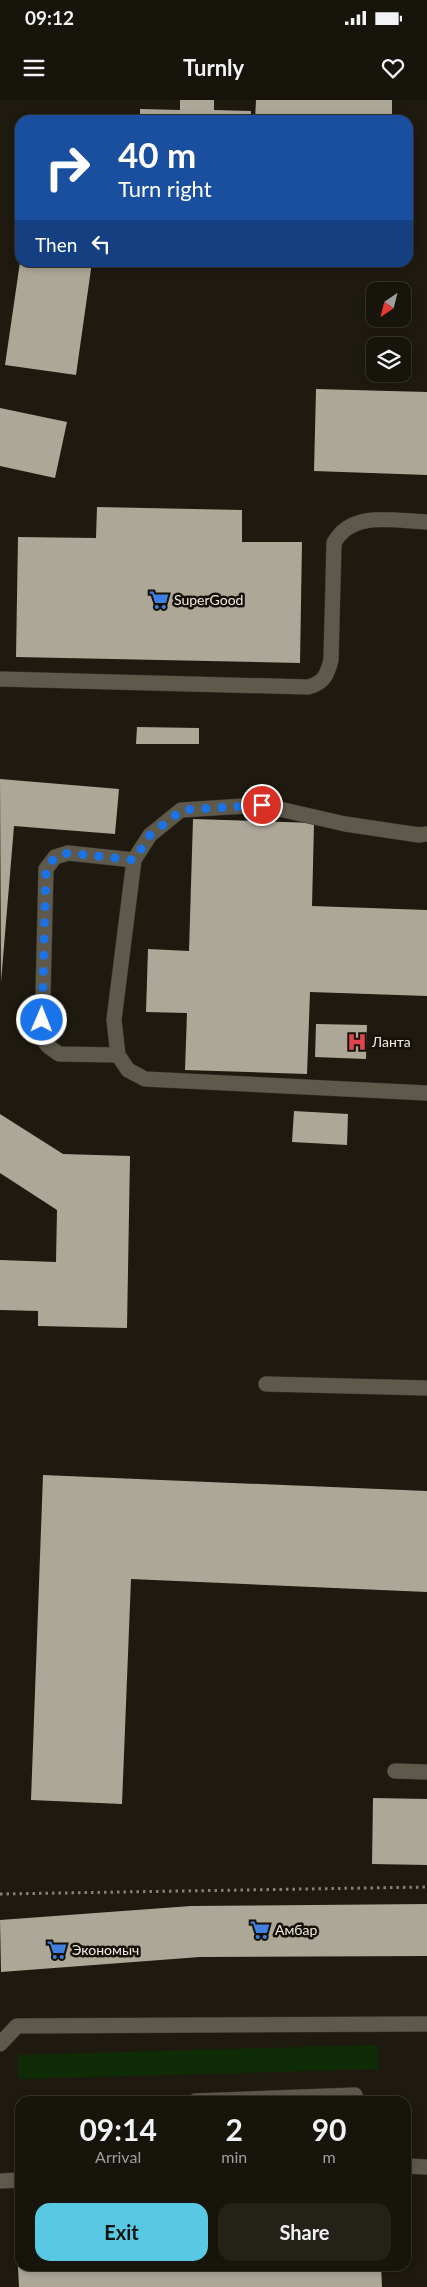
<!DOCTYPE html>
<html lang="en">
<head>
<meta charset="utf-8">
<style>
	body { margin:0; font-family:Lato,sans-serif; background:#242119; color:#f1f3f6; height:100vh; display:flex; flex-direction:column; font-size:19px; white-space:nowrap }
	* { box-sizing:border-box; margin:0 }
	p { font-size:16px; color:#9e9e9d }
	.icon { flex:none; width:28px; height:28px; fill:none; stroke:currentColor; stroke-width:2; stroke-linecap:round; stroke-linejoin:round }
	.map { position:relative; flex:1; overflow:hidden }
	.panel { position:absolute; left:15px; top:1996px; width:396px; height:175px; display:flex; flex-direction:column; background:#17140b; border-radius:15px; box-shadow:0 2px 8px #0003,0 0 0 1px #36332c }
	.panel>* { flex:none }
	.top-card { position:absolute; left:15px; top:15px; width:398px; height:152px; border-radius:15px; box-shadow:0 2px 8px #0003,0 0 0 1px #36332c; background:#1a4fa0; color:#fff; overflow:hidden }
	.needle { width:32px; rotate:215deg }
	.tools { position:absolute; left:366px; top:182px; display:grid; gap:10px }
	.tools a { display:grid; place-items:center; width:45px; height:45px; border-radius:10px; background:#17140b; box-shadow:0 2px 8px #0003,0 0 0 1px #36332c; font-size:25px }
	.pin { position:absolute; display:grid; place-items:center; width:42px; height:42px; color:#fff; margin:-21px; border:2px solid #fff; border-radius:50%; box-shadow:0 1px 5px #0007 }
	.me { position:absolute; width:55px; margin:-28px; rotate:1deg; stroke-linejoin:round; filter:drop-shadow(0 0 4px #0008) }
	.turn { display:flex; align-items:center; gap:18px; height:105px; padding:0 20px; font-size:22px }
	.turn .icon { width:65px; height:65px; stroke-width:2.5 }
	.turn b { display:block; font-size:35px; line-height:42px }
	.then { display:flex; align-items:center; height:48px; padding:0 20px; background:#0003; gap:10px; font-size:19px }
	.eta { display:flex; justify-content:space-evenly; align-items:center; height:85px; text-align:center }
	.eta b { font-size:30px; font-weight:700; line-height:35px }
	.cta { display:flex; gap:10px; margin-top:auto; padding:10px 20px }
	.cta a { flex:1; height:58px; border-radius:15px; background:#57c9e2; color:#111; font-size:20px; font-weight:700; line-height:58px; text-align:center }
	.cta a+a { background:#242119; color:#f1f3f6 }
	.status { display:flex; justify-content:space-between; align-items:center; height:35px; padding:0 25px; background:#17140b; direction:ltr }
	.status svg { height:14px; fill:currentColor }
	header { display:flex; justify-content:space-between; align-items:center; height:65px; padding:0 20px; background:#17140b; font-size:22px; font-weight:700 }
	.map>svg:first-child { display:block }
	.green { fill:#0e2d06 }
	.building { fill:#ada798 }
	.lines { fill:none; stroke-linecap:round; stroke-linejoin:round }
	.minor-casing { stroke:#37332e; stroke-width:16 }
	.path { stroke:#858177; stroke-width:3; stroke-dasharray:2.5 4; stroke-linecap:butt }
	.minor { stroke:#5e594b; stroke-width:15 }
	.route { stroke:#1a73e8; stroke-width:9; stroke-dasharray:0 16.2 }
	.labels { text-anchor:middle; stroke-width:5; stroke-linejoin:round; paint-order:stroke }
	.poi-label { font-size:14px; fill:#f0ede5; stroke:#161106; text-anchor:start }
</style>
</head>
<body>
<div class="status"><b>09:12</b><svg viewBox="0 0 49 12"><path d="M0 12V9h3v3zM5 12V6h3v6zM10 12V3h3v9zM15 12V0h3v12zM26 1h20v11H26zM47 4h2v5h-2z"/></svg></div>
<header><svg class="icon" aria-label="menu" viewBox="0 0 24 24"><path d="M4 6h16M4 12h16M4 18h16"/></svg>Turnly<svg class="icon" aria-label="heart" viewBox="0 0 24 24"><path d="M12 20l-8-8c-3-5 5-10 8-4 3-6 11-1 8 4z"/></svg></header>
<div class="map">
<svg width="427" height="2187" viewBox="0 0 427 2187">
	<rect width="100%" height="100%" fill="#1f1a0f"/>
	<path class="green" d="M377 1945 378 1969 18 1979V1955Z"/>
	<path class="building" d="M180 0H214V10L251 11V20H140V9L180 10Z
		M256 0H392V20H255Z
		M20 162H92L76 275 5 265Z
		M316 289 427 292V375L314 371Z
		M0 308 67 322 55 378 0 366Z
		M97 407 242 410V442H302L300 563 16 557 18 437 96 438Z
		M137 627 199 628V644H136Z
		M0 679 119 689 115 734 14 726 1 882Z
		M193 719 314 723 312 806 427 810V896L310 892 307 974 185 970 187 913 146 912 148 849 189 851Z
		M316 924 367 925 366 959 315 957Z
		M294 1011 348 1014 347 1045 292 1042Z
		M0 1014 63 1054 130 1056 127 1228 38 1226V1211L0 1210V1160L56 1162 57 1110 0 1073Z
		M43 1375 427 1391V1492L131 1479 122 1704 31 1700Z
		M373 1698 427 1699V1765L372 1764Z
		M427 1804V1856L200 1857 1 1872 0 1820 191 1806Z
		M17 2150H20V2166H381L382 2187H19Z"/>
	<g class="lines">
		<defs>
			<path id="minor" d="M0 579 308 587C324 583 327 575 331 560L334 443C351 410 395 421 427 422
				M427 734 419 735 345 724 262 705 181 710 150 735 134 760 114 920 118 955 128 970 145 979 427 993
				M118 955 59 954 48 946 42 938 46 769 55 757 68 753 134 760
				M266 1284 427 1288
				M395 1671 427 1672
				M0 1944 17 1926 427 1924
				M195 2001 355 1995V2001
				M406 2066 427 2067
				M0 2081 20 2080"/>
		</defs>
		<use href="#minor" class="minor-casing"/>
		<path class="path" d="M0 1794 427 1787"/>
		<use href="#minor" class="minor"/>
	</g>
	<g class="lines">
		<path class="route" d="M42 920 46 769 55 757 68 753 134 760 150 735 182 710 262 705"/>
	</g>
	<defs>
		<symbol id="supermarket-bare" viewBox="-9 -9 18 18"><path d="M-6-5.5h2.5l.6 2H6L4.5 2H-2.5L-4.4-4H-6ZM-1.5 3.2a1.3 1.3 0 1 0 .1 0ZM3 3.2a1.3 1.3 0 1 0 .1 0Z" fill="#3f7fe0" stroke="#161106" stroke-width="2.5" paint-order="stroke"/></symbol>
		<symbol id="hospital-bare" viewBox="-9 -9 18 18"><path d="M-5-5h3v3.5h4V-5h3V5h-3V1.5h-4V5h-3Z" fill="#e0444e" stroke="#161106" stroke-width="2.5" paint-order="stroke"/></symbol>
	</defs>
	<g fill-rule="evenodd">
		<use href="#supermarket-bare" x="145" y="486" width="28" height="28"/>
		<use href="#hospital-bare" x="343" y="928" width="28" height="28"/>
		<use href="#supermarket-bare" x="246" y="1816" width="28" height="28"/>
		<use href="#supermarket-bare" x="43" y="1836" width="28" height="28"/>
	</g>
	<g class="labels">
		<g class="poi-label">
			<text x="174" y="505">SuperGood</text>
			<text x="372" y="947">Ланта</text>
			<text x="275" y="1835">Амбар</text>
			<text x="72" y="1855">Экономыч</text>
		</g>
	</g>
</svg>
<div class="tools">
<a><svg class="needle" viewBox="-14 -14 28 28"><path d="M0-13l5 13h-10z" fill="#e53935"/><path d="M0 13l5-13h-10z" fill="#9e9e9d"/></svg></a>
<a><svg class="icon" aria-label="layers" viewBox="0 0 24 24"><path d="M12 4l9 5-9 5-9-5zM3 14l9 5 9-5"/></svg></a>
</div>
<div class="pin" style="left:262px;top:705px;background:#d93025"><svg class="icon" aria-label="arrive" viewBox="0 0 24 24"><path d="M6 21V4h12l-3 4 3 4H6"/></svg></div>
<svg class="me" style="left:42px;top:920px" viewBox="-20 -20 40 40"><circle r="17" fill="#1a73e8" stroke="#fff" stroke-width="3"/><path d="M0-11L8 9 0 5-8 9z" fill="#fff"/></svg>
<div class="top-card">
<div class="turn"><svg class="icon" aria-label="right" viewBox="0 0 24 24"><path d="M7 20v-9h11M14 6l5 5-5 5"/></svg><div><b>40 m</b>Turn right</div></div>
<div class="then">Then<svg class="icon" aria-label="left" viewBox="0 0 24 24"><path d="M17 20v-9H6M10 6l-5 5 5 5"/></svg></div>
</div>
<section class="panel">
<div class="eta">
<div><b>09:14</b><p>Arrival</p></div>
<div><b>2</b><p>min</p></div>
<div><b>90</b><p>m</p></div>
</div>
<div class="cta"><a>Exit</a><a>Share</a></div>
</section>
</div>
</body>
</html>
